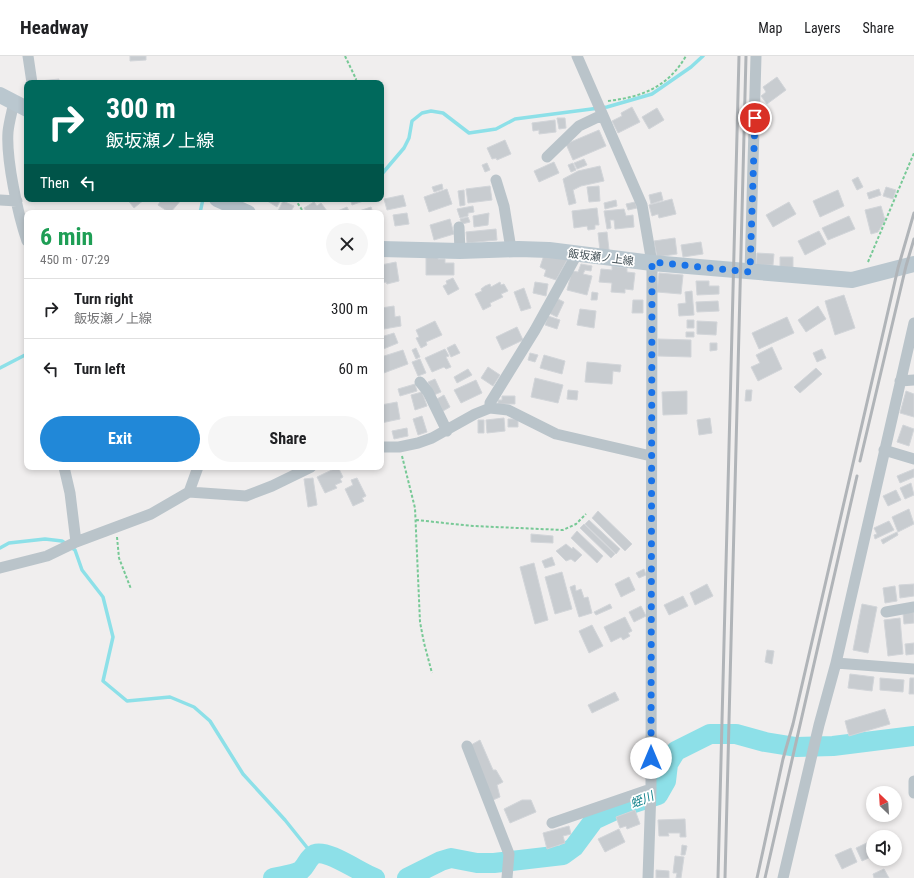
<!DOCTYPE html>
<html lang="en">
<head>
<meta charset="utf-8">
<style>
	body { margin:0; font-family:"Roboto Condensed","Noto Sans JP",sans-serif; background:#f6f6f6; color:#202124; height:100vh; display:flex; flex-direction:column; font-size:15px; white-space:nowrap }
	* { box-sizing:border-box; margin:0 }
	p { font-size:13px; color:#757577 }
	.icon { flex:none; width:22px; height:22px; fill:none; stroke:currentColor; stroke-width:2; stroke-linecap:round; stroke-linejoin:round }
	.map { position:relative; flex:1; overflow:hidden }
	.side { position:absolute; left:24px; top:154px; width:360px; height:260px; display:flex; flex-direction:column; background:#fff; border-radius:8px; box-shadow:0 2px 6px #0003 }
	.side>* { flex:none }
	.hud { position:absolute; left:24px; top:24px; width:360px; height:122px; border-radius:8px; box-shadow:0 2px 6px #0003; background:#00695c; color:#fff; overflow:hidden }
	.needle { width:26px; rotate:335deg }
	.fabs { position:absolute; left:866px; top:730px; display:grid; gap:8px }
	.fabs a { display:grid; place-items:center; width:36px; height:36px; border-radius:50%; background:#fff; box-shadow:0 2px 6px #0003; font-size:20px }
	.pin { position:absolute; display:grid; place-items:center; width:34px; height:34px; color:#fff; margin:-17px; border:2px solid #fff; border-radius:50%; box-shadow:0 1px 4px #0007 }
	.me { position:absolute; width:44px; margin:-22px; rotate:0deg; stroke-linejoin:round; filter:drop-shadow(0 0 3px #0008) }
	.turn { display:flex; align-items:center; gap:14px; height:84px; padding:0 16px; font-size:18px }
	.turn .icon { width:52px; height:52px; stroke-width:2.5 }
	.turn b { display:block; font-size:28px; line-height:34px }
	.then { display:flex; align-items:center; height:38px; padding:0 16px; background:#0003; gap:8px; font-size:15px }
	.round { display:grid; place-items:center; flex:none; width:42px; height:42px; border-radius:21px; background:#f6f6f6 }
	.overview { display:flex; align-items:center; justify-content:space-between; height:68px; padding:0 16px }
	h1 { font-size:24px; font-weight:700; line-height:30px; color:#1e9e55 }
	.button { display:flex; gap:8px; margin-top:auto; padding:8px 16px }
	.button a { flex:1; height:46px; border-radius:24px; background:#2188d8; color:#fff; font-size:16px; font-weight:700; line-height:46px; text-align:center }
	.button a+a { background:#f6f6f6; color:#202124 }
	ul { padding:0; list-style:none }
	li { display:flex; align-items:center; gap:12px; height:60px; padding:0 16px; border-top:1px solid #e0e0e0 }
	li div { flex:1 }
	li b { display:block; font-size:15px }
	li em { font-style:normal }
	header { display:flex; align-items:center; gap:24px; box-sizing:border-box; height:56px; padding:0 20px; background:#fff; border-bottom:1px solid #e0e0e0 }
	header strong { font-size:19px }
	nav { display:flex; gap:22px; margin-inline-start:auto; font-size:14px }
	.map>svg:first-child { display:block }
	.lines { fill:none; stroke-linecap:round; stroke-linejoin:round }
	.stream { stroke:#8de0e8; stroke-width:3.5 }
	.river { stroke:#8de0e8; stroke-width:20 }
	.building { fill:#c8ccd0; stroke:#d2d5d9 }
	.path { stroke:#77c996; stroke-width:2; stroke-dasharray:3 2; stroke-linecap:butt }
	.minor { stroke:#bac4ca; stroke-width:11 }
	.secondary { stroke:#bac7cf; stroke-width:16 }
	.rail { stroke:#b0b4b8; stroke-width:3 }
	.route { stroke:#1a73e8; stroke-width:7; stroke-dasharray:0 12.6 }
	.labels { text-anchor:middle; stroke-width:3.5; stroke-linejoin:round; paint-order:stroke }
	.street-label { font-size:11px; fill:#47545a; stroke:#fff }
	.water-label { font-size:12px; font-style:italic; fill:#12828c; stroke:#fff }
</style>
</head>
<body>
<header>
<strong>Headway</strong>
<nav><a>Map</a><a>Layers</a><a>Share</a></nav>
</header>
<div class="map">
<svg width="914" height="822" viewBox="0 0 914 822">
	<rect width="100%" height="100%" fill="#f0eeee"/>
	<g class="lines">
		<path class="stream" d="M381 119 404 92 409 82 412 65 422 57 431 55 443 57 469 77 496 73 515 63 607 51 652 38 691 11 703 0
			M200 157 203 143
			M0 312 27 298
			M0 492 9 487 45 483 62 485 75 494 82 514 103 541 113 581 103 625 127 645 170 641 194 651 210 665 243 718 285 764 313 799"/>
		<path class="river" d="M273 822C281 820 293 819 300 815 306 811 308 801 315 798 328 793 362 818 375 822
			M407 822 441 805 451 802 477 807H494L563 799 574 791 594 764 622 751 658 739 666 725 668 708 676 695 710 678H736L765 686 796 691 833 690 914 680"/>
	</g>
	<path class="building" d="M130 0H146V4L130 5Z
		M777 21 786 34 767 48 761 40 766 36 763 31Z
		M59 23V27H41L40 25Z
		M632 51 640 66 618 77 612 65 622 60 621 57Z
		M657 52 664 64 649 73 642 61Z
		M557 62H565L566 72 559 73Z
		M555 64 556 76 539 78V74L533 75 532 67Z
		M599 74 606 90 573 104 566 88Z
		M505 84 511 98 497 104 496 102 492 103 487 92Z
		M584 103 587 109 577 113 574 107Z
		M554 106 559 117 539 126 534 115Z
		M487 107 490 114 485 116 482 109Z
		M573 107 576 114 571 116 568 109Z
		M600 110 604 125 581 130 573 134 576 147 569 149 563 123 578 115Z
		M858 121 863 131 857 134 852 124Z
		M442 128 443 133 434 136 432 131Z
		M490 130 492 144 468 147 466 133Z
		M599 130 600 145 589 146 587 131Z
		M886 131 896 134 893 143 883 140Z
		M447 133 452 148 429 156 424 141Z
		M879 133 881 139 869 143 867 137Z
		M464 134 465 149 460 150 458 135Z
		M838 134 844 150 820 161 813 145Z
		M661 136 663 144 651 148 649 139Z
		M403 139 406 150 387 154 384 143Z
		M127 143H145L134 152Z
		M162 143H182L170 157 158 149Z
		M264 143H281L277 151Z
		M350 143H366V144L352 149Z
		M672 143 676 158 659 162 658 158 652 160 649 149Z
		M616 144 617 150 605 153 604 147Z
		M283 145 294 150 290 157H277Z
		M314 146 317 150 321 147 327 155 324 157H307L304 152Z
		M635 146 637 152 628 154 626 148Z
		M789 146 796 158 773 171 766 159Z
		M473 150 474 156 468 157V160L460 162 457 153Z
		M881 150 885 164 878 176 871 178 865 154Z
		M347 151 350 157H333Z
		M371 151 373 157H356V156Z
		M597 152 599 169H595V173L588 174 587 170 574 172 572 155Z
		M624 153 626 160 633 159 634 171 615 173 614 164H610L611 172 607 173 604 155Z
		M407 157 409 168 395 170 393 159Z
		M489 157 488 169 474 171 473 160Z
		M849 160 855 173 828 184 822 172Z
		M468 161 470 166 462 168 460 163Z
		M450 163 454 178 434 184 430 169Z
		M496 173 497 184 467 187 466 176Z
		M819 175 826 188 805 199 798 185Z
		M607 176 609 194 600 195 598 177Z
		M675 182 677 198 657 201 654 185Z
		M701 186 703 198 683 201 681 189Z
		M757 197 774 198 773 209H756Z
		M544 199 567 204 556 224 544 220 546 214 540 211Z
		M426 201H438V203H445V207H454V219H426Z
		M780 201H793V212H780Z
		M396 206 399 225 387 228 386 226 381 227V209Z
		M581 208 592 210 591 215 585 214 583 218 592 220 587 239 567 234 572 215 578 216Z
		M612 210 627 212V216L635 217 633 234 625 233V237L611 236 612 227 599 226 601 213 612 214Z
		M659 217 683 219 681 238 657 236Z
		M453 222 459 233 448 239 443 230 447 228 446 225Z
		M696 225H709V230H719V238L697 239Z
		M500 226 501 229 504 228 508 235 501 238 503 241 490 247 491 250 483 254 475 238 482 235 481 233 485 230 490 228 491 231Z
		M535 226 548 228 546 240 533 237Z
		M524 232 531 252 521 255 514 236Z
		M692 235 694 259 679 260 678 248 686 247 685 236Z
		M592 236 598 237 597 244H591Z
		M844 239 855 272 835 279 825 245Z
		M556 242 564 246 557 261 549 257Z
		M633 244H643V257H632Z
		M718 245 719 255 697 256 696 246Z
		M394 250 395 261 400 260 401 270 384 273 381 252Z
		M818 250 826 263 806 276 798 264Z
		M580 253 596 255 594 272 577 269Z
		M548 260 560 264 557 273 545 269Z
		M787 261 794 277 759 293 752 277Z
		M687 264H694V272H687Z
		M435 265 442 279 426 286 427 289 421 292 416 282 419 281 416 274Z
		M697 265 717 266 716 279 697 278Z
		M517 271 523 284 502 294 496 281Z
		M686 276H694V281H686Z
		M394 277 398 287 381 294V281Z
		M658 283 691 284V301L658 300Z
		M710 287H717V294L710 295Z
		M455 288 460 297 451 301 447 292Z
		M772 291 782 313 758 325 751 311 760 307 756 299Z
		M416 292 420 301 416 303 412 294Z
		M445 293 449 300 446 301 451 311 446 313 444 311 432 316 425 302Z
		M822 293 826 302 817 306 813 297Z
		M403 294 408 308 381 318V301Z
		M530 297 538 299 535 306 528 304Z
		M544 299 565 305 562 318 540 312Z
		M420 303 426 317 418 320 412 306Z
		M587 306 621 309 620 316 613 315 612 328 585 326Z
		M488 311 500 319 493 330 481 322Z
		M816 312 822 318 800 337 794 331Z
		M468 313 472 319 457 327 454 321Z
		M535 322 563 329 558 347 531 341Z
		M435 323 441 336 434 339 428 326Z
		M476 324 482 337 461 347 454 334Z
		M415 328 417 335 400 340 398 333Z
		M568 334 578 335 577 344 567 343Z
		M746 334H752L751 345H745Z
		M687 335V358L663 359 662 336Z
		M906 335 914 338V361L900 357Z
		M422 336 427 350 415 354 411 339Z
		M444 339 450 351 443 355 437 343Z
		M502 340H515V348H498V344H502Z
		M397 346 400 363 381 367V349Z
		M422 360 427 376 418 379 413 363Z
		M504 362 505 375 487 377 486 364Z
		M710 362 712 377 699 379 697 364Z
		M508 363H518V371H508Z
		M478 364H484V377H478Z
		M903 369 914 373 909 390 897 386Z
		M407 372 408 380 394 383 392 375Z
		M338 411 343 421 340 423 342 426 335 429 337 432 325 437 317 421Z
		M914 413V421L900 427 897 420Z
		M313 422 317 449 308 451 304 423Z
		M357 422 366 440 362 442 364 445 353 450 345 433 353 429 351 424Z
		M911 427 914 439 905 443 900 432Z
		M896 434 901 444 888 450 883 440Z
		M909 453 914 468 898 476 892 461Z
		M598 455 632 488 625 495 592 462Z
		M589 464 620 493 616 498 585 468Z
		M889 465 894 474 875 483 874 479 877 478 874 472Z
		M584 468 615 498 611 502 580 472Z
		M577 475 603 500 597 507 571 482Z
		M897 476 898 479 883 488 881 484Z
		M531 478 553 480V487L531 486Z
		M566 488 572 493 573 491 582 499 575 506 571 503 566 505 556 495Z
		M552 501 555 509 545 512 542 505Z
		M534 507 548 564 535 568 520 511Z
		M644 513 646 519 639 522 636 517Z
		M562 516 572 553 555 558 545 521Z
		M629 521 635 534 621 541 615 528Z
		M707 528 713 540 695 549 690 537Z
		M914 528V540L900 542 899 529Z
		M575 529 576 535 581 533 584 542 588 541 592 557 579 561 570 531Z
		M895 530 897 545 885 547 883 532Z
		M683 540 688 550 669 559 664 549Z
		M610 548 612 552 596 559 594 556Z
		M862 548 877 551 868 597 853 594Z
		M641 550 646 560 634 566 629 556Z
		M914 556V567L904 568 903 557Z
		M625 561 632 575 628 577 630 580 623 584 621 581 611 586 604 571Z
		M900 562 903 598 888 600 884 564Z
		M592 569 603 590 589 597 579 575Z
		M914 587V598L906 599 905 588Z
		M767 594 774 595 772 608 765 606Z
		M850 618 874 621 872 635 848 632Z
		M880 622 904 624 903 636 880 634Z
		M910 622H914V638H909Z
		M615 636 619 644 592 657 588 649Z
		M885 653 890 668 849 680 845 665Z
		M480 684 493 714H496L503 726 497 729 500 741 493 744 471 689Z
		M522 744H531L536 756 510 767 504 753Z
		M635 754 640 768 627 773 626 770 620 772 616 761Z
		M685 763 686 781H680V777H668L669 780H659L658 764Z
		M569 770 571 778 563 780 565 787 547 793 543 777Z
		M619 773 625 786 605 796 598 783Z
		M873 784V800L862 805 856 792Z
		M682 789 687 790 685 799H681Z
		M851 792 857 806 842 813 835 799Z
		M675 800 684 801 681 822H676L677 817H673Z
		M884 813 889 822H874L873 818Z
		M656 814 669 815V822H656Z"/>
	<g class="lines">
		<path class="path" d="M345 0 356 23 355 27
			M608 45C642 41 668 31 686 0
			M295 143 304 157
			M868 206 914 97
			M402 400 415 452 420 566 424 587 432 617
			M416 464 473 470 563 474 576 468 586 458
			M117 481 119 502 131 533"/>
		<path class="minor" d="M28 0 32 27
			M577 0 642 149 652 207 651 733 648 822
			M14 46C12 56 9 66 8 76 6 103 18 159 27 185
			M547 101 579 70 602 59
			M496 124 504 150 511 193
			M0 144 17 145
			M459 171 460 195
			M750 216 756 0
			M900 325 914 324
			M420 326 428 336 447 375
			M490 352V347L535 274 577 198
			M381 391H399L418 387 432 382 475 358 490 352 508 354 556 378 651 400
			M884 394 914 403
			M64 411 70 437 76 486
			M189 436 198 411
			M0 512 47 500 76 486 151 458 189 436 246 440 272 430 311 411
			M886 556 914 551
			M836 607 914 613
			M467 690 509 798 507 822
			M914 725V737
			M552 767 651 733
			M783 822 819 669 836 607 914 267"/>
		<path class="secondary" d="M0 39 27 53
			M217 143 248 157
			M381 193 460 195 519 193 549 194 652 207 852 224 914 208"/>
		<path class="rail" d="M860 405 906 210 914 183
			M718 822 739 0
			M725 822 746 0
			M757 822 783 703 793 668 898 212 914 157
			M765 822 857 420"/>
	</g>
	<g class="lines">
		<path class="route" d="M651 702 652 206 750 216 755 62"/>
	</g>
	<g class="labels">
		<g class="street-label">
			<text transform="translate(601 201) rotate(7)" y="4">飯坂瀬ノ上線</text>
		</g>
		<g class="water-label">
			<text transform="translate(642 744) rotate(-23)" y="4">蛭川</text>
		</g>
	</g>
</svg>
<div class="fabs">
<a><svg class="needle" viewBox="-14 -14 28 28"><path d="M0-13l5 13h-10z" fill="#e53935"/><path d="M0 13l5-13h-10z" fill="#757577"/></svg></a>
<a><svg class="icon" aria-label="sound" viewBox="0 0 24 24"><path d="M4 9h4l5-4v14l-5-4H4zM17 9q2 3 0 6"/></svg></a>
</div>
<div class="pin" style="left:755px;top:62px;background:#d93025"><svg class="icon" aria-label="arrive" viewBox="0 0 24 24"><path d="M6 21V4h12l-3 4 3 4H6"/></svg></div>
<svg class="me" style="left:651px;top:702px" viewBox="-20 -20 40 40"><circle r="19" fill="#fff"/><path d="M0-13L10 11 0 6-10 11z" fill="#1a73e8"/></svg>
<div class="hud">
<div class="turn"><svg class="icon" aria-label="right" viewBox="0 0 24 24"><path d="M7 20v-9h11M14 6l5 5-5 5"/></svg><div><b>300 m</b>飯坂瀬ノ上線</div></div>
<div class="then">Then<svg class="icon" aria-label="left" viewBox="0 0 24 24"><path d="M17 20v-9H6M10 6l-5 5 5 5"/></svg></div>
</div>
<section class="side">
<div class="overview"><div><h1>6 min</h1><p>450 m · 07:29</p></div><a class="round"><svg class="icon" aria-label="close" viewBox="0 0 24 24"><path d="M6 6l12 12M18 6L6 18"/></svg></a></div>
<ul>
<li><svg class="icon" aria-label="right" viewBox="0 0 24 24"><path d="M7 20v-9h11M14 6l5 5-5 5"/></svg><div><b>Turn right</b><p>飯坂瀬ノ上線</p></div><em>300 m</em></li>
<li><svg class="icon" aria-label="left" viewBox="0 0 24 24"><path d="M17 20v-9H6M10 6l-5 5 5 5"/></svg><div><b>Turn left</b></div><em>60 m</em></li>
</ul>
<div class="button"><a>Exit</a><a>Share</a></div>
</section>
</div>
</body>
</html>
